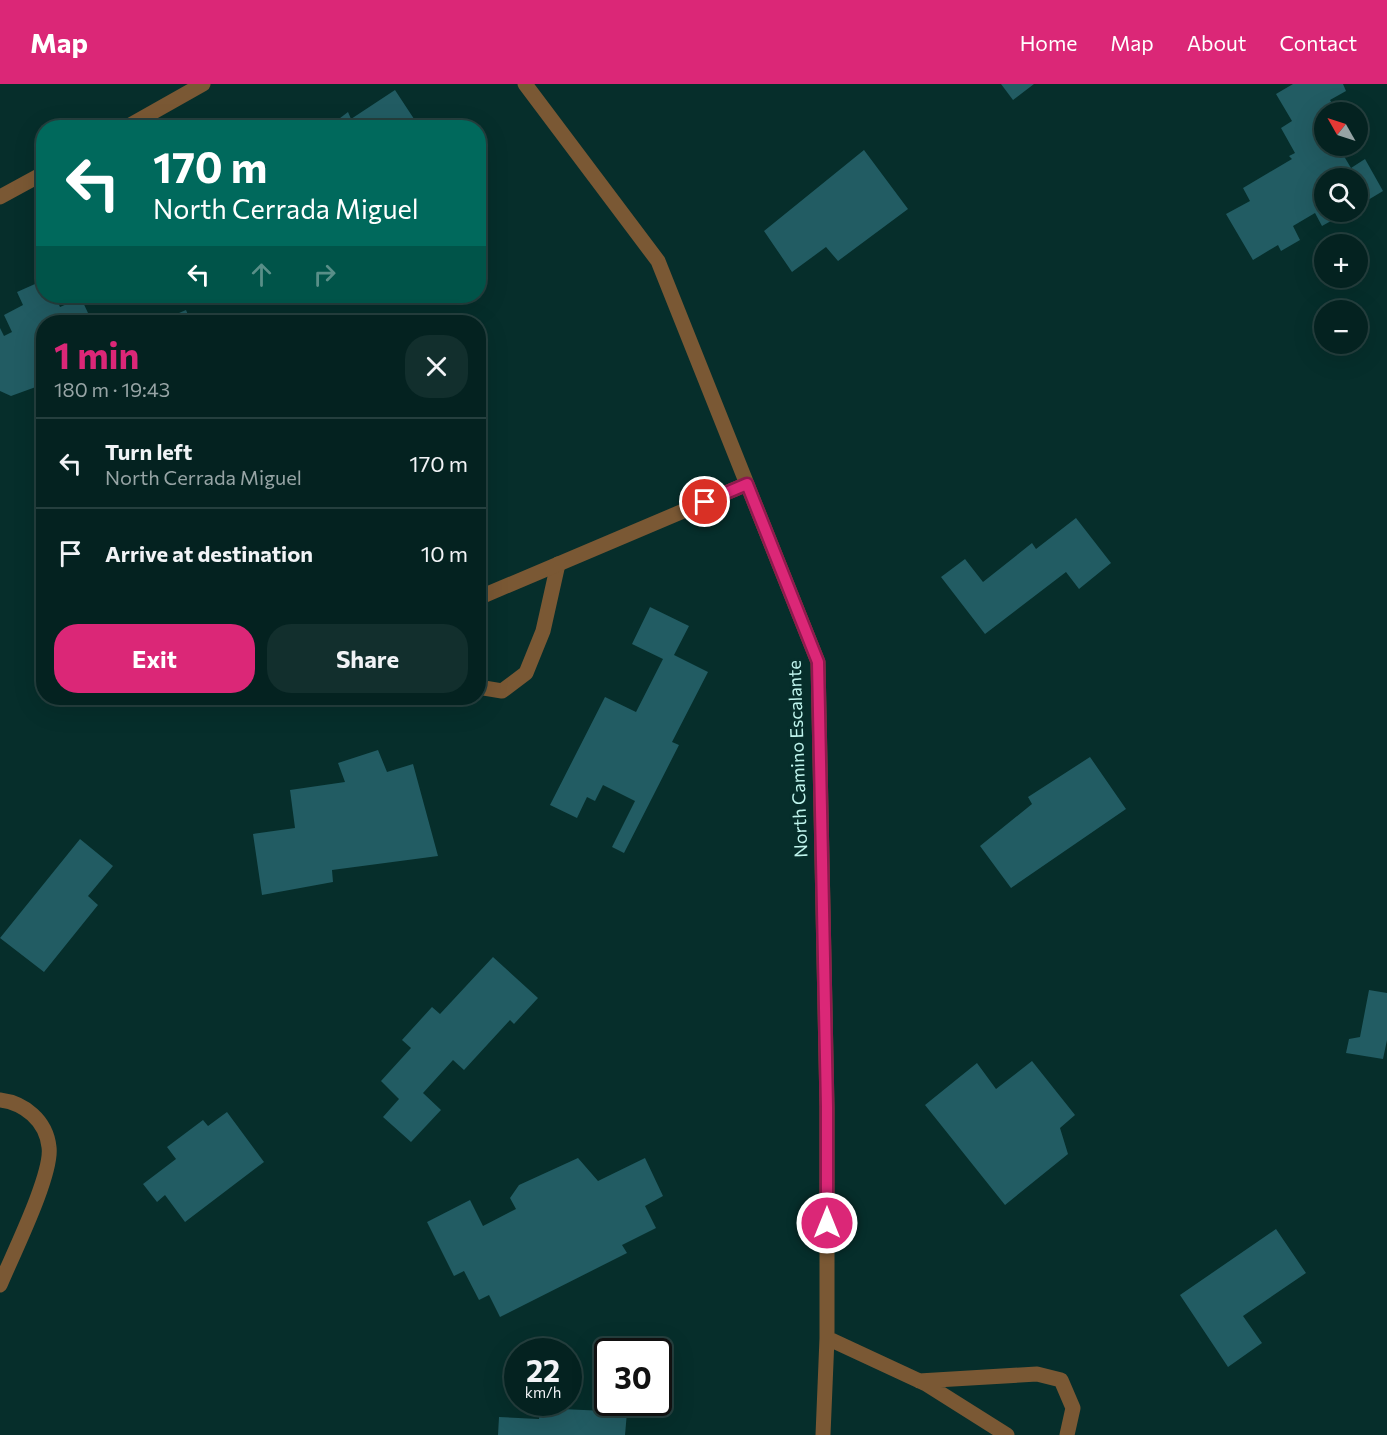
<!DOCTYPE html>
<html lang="en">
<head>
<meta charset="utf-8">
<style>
	body { margin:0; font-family:Commissioner,sans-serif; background:#122f2d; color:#f1f3f6; height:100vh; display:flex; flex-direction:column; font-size:22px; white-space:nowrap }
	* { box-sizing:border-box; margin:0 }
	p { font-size:20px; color:#97a4a5 }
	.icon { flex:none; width:33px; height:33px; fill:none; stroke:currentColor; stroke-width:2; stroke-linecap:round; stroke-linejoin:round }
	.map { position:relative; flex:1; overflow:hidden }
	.panel { position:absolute; left:36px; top:231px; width:450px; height:390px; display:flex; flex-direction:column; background:#042220; border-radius:24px; box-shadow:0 6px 24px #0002,0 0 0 2px #253f3e }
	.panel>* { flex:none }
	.top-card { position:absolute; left:36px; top:36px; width:450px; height:183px; border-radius:24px; box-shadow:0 6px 24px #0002,0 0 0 2px #253f3e; background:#00695c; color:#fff; overflow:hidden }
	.needle { width:39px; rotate:309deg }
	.buttons { position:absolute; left:1314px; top:18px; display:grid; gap:12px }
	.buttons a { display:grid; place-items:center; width:54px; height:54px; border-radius:50%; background:#042220; box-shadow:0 6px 24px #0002,0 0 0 2px #253f3e; font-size:30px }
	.speed { position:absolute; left:504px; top:1254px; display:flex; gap:12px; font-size:30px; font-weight:700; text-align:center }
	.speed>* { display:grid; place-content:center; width:78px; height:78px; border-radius:50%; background:#042220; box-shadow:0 6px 24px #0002,0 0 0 2px #253f3e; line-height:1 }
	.speed small { font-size:15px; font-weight:400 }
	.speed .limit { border:3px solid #111; border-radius:9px; background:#fff; color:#111 }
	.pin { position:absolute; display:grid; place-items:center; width:51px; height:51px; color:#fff; margin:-26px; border:3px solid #fff; border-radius:50%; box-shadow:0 2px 6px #0007 }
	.me { position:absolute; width:66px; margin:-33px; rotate:0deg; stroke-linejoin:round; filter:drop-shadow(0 0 4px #0008) }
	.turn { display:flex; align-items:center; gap:21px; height:126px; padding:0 18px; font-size:27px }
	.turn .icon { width:78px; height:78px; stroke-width:2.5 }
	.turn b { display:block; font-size:42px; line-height:51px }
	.lanes { display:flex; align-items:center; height:57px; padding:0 18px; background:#0003; justify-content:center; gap:30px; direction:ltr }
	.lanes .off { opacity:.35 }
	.round { display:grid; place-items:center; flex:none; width:63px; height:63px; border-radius:24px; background:#122f2d }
	.summary { display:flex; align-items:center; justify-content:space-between; height:102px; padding:0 18px }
	h1 { font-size:36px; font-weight:700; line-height:45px; color:#db2777 }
	.button { display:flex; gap:12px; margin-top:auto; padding:12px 18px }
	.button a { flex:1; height:69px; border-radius:24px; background:#db2777; color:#fff; font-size:24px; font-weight:700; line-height:69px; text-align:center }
	.button a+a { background:#122f2d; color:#f1f3f6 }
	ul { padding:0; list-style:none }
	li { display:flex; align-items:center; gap:18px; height:90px; padding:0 18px; border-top:2px solid #253f3e }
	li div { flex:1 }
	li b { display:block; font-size:22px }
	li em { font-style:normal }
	header { display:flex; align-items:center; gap:36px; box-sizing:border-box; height:84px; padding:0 30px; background:#db2777; color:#fff }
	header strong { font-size:28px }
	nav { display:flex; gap:33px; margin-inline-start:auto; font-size:21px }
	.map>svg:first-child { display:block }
	.building { fill:#225c63 }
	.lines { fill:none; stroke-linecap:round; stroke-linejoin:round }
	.service { stroke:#7a5834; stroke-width:15 }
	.minor { stroke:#7a5834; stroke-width:15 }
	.route-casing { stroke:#8e194d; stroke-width:15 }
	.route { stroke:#db2777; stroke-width:10 }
	.labels { text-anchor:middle; stroke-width:6; stroke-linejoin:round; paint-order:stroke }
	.street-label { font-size:18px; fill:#bff4ed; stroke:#062e2b }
</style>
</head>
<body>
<header>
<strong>Map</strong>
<nav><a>Home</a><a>Map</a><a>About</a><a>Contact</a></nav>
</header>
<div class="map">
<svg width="1387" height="1351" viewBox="0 0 1387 1351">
	<rect width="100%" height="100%" fill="#062e2b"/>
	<path class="building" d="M1001 0H1034L1013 16Z
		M1293 0H1343L1346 7 1330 16 1337 28H1324V62H1338L1351 84 1365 75 1383 107 1358 122V94H1324V128H1347L1322 142 1315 129 1293 142 1300 156 1281 167 1278 161 1253 176 1226 130 1250 117 1243 104 1292 75 1289 72 1295 69 1281 44 1292 37 1276 10Z
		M395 6 420 44H327L348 28 351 35Z
		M864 66 908 125 838 177 826 163 792 188 764 147Z
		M44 196V212H55L60 223 81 214 88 229 67 238H44V300L11 312 0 307V244L4 252 12 248 4 231 23 221 17 208Z
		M186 226 191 238H158Z
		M1076 434 1111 479 1079 505 1066 488 985 550 941 493 965 475 983 498 1032 459 1036 465Z
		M650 523 689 542 674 571 708 588 672 658 679 661 624 769 612 763 635 717 603 701 595 717 587 713 577 734 550 721 605 613 636 628 663 575 632 560Z
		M378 666 387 688 413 680 438 772 332 786 333 798 262 811 253 750 295 744 290 706 345 698 338 679Z
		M1090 673 1126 725 1011 804 980 762 1032 720 1028 713Z
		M80 755 113 782 88 812 98 821 44 888 0 854Z
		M493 873 538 914 514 940 510 936 464 986 453 976 423 1009 441 1026 411 1058 383 1033 399 1015 381 997 411 964 402 956 432 923 440 930Z
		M1369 906 1387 909V956L1383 975 1346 969 1349 955 1360 953Z
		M1032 977 1075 1031 1060 1044 1068 1070 1005 1121 925 1021 977 979 996 1005Z
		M227 1028 264 1078 185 1138 165 1111 157 1118 143 1100 176 1075 167 1063 203 1036 208 1042Z
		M578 1074 598 1097 645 1074 663 1112 645 1122 656 1144 622 1161 627 1169 500 1233 489 1211 479 1216 464 1187 454 1192 427 1138 470 1116 483 1142 516 1125 510 1114 519 1101Z
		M1276 1145 1306 1189 1243 1232 1262 1259 1228 1283 1180 1211Z
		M540 1324 627 1328 625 1351H498L499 1333 539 1335Z"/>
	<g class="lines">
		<path class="service" d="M478 603 502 607 526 589 543 547 558 480"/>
		<path class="minor" d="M525 0 658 177 818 578 827 1023V1254L823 1351
			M125 44 203 0
			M0 113 44 89
			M478 514 747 400
			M0 1016C24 1019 46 1036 49 1063 53 1090 12 1172 0 1201
			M827 1254 926 1300 1007 1351
			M919 1297 1037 1290 1061 1296 1073 1324 1067 1351"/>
	</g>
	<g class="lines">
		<defs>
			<path id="route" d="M705 418 747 400 818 578 827 1023V1139"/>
		</defs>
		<use href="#route" class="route-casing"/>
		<use href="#route" class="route"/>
	</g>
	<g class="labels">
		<g class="street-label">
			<text transform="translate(798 675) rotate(-92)" y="6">North Camino Escalante</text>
		</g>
	</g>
</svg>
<div class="buttons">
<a><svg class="needle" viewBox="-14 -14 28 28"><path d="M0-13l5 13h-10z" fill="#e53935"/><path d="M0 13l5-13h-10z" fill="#97a4a5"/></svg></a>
<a><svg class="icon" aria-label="search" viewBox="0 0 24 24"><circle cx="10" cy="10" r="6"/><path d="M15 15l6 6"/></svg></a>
<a>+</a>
<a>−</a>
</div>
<div class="speed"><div>22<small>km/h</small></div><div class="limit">30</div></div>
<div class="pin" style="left:705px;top:418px;background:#d93025"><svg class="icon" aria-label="arrive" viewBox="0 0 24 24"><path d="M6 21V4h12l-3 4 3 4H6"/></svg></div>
<svg class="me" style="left:827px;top:1139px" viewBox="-20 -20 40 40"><circle r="17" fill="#db2777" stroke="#fff" stroke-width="3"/><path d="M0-11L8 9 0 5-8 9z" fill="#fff"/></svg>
<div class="top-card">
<div class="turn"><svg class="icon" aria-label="left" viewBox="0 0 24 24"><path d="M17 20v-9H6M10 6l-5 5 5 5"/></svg><div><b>170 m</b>North Cerrada Miguel</div></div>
<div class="lanes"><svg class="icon" aria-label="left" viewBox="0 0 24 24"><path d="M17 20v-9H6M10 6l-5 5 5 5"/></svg><svg class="icon off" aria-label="ahead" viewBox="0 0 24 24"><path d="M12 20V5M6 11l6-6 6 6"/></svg><svg class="icon off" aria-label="right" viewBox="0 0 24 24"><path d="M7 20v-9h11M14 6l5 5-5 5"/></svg></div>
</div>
<section class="panel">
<div class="summary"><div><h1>1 min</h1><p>180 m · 19:43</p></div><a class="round"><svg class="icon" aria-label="close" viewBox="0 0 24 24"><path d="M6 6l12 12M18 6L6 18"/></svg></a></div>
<ul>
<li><svg class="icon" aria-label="left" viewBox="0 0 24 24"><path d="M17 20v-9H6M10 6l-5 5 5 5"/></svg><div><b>Turn left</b><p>North Cerrada Miguel</p></div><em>170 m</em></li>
<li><svg class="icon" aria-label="arrive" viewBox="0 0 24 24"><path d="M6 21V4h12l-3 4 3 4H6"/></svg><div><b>Arrive at destination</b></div><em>10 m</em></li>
</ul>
<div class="button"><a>Exit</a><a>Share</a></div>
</section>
</div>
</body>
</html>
